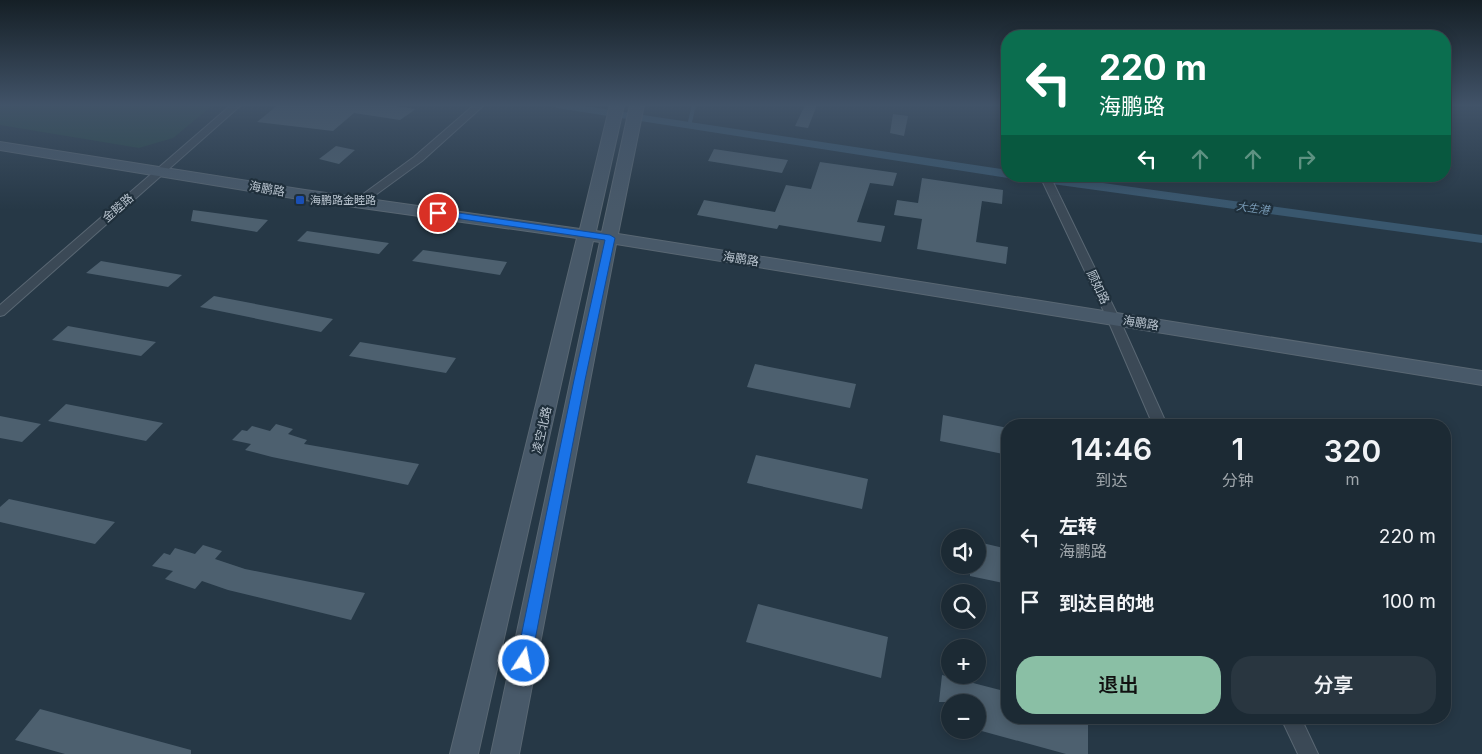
<!DOCTYPE html>
<html lang="zh">
<head>
<meta charset="utf-8">
<style>
	body { margin:0; font-family:Inter,"Noto Sans SC",sans-serif; background:#293640; color:#f1f3f6; height:100vh; display:flex; flex-direction:column; font-size:19px; white-space:nowrap }
	* { box-sizing:border-box; margin:0 }
	p { font-size:16px; color:#a0a7ac }
	.icon { flex:none; width:28px; height:28px; fill:none; stroke:currentColor; stroke-width:2; stroke-linecap:round; stroke-linejoin:round }
	.map { position:relative; flex:1; overflow:hidden }
	.drawer { position:absolute; left:1001px; top:419px; width:450px; height:305px; display:flex; flex-direction:column; background:#1c2a34; border-radius:20px; box-shadow:0 2px 12px #0003,0 0 0 1px #3a464f }
	.drawer>* { flex:none }
	.banner { position:absolute; left:1001px; top:30px; width:450px; height:152px; border-radius:20px; box-shadow:0 2px 12px #0003,0 0 0 1px #3a464f; background:#0b6e4f; color:#fff; overflow:hidden }
	.buttons { position:absolute; left:941px; top:529px; display:grid; gap:10px }
	.buttons a { display:grid; place-items:center; width:45px; height:45px; border-radius:50%; background:#1c2a34; box-shadow:0 2px 12px #0003,0 0 0 1px #3a464f; font-size:25px }
	.pin { position:absolute; display:grid; place-items:center; width:42px; height:42px; color:#fff; margin:-21px; border:2px solid #fff; border-radius:50%; box-shadow:0 1px 5px #0007 }
	.me { position:absolute; width:55px; margin:-28px; rotate:11deg; stroke-linejoin:round; filter:drop-shadow(0 0 4px #0008) }
	.turn { display:flex; align-items:center; gap:18px; height:105px; padding:0 15px; font-size:22px }
	.turn .icon { width:65px; height:65px; stroke-width:2.5 }
	.turn b { display:block; font-size:35px; line-height:42px }
	.lanes { display:flex; align-items:center; height:48px; padding:0 15px; background:#0003; justify-content:center; gap:25px; direction:ltr }
	.lanes .off { opacity:.35 }
	.eta { display:flex; justify-content:space-evenly; align-items:center; height:85px; text-align:center }
	.eta b { font-size:30px; font-weight:600; line-height:35px }
	.button { display:flex; gap:10px; margin-top:auto; padding:10px 15px }
	.button a { flex:1; height:58px; border-radius:20px; background:#8abfa5; color:#111; font-size:20px; font-weight:600; line-height:58px; text-align:center }
	.button a+a { background:#293640; color:#f1f3f6 }
	ul { padding:0; list-style:none }
	li { display:flex; align-items:center; gap:15px; height:65px; padding:0 15px }
	li div { flex:1 }
	li b { display:block; font-size:19px }
	li em { font-style:normal }
	.map>svg:first-child { display:block }
	.green { fill:#284747 }
	.lines { fill:none; stroke-linecap:round; stroke-linejoin:round }
	.stream { stroke:#39576e; stroke-width:4 }
	.canal { fill:#39576e; fill-rule:evenodd }
	.building { fill:#4d606f }
	.street-casing { stroke:#596773; stroke-width:2 }
	.secondary-casing { stroke:#596773; stroke-width:2 }
	.street { fill:#3b4956; fill-rule:evenodd }
	.secondary { fill:#485969; fill-rule:evenodd }
	.route { fill:#1a73e8; stroke:#114b97 }
	.transit-dot { fill:#1a4fb4; stroke:#1f2f3b; stroke-width:2 }
	.labels { text-anchor:middle; stroke-width:4.5; stroke-linejoin:round; paint-order:stroke }
	.far-poi-label { font-size:11px; fill:#b9c4cf; stroke:#1f2f3b; text-anchor:start }
	.far-water-label { font-size:11px; font-style:italic; fill:#7799b4; stroke:#1f2f3b }
	.street-label { font-size:12px; fill:#b9c4cf; stroke:#1f2f3b }
</style>
</head>
<body>
<div class="map">
<svg width="1482" height="754" viewBox="0 0 1482 754">
	<rect width="100%" height="100%" fill="#263846"/>
	<path class="green" d="M0 105H213L173 138 139 148 0 125Z"/>
	<g class="lines">
		<path class="stream" d="M689 126 694 105"/>
		<path class="canal" d="M551 105H577L1008 170V176H1013L1008 178 557 108Z
			M1017 176H1052L1482 235V243L1023 180Z"/>
	</g>
	<path class="building" d="M278 105H389L416 109 400 120 354 113 333 131 257 122Z
		M805 105H817L808 128 795 126Z
		M893 114 908 116 904 136 890 133Z
		M336 146 355 150 339 164 319 159Z
		M714 149 788 160 782 173 708 161Z
		M820 162 897 173 893 186 870 183 857 222 885 226 881 242 779 225 777 229 697 215 704 200 775 212 786 185 811 189Z
		M922 178 1003 190 1002 204 982 201 976 242 1008 247 1006 264 917 249 922 219 894 215 897 200 918 203Z
		M193 210 268 220 257 232 191 221Z
		M307 231 389 243 379 254 297 241Z
		M423 250 507 262 500 275 412 261Z
		M101 261 182 275 168 287 86 273Z
		M214 296 333 319 321 332 200 307Z
		M68 326 156 342 141 356 52 340Z
		M360 342 456 358 446 373 349 356Z
		M755 364 856 384 850 408 747 387Z
		M66 404 163 423 146 441 48 421Z
		M943 415 1008 428V455L940 441Z
		M0 416 41 424 22 442 0 438Z
		M276 424 293 429 288 434 307 440 304 444 419 464 408 485 272 457 245 450 251 444 232 440 242 430 247 431 252 426 270 431Z
		M756 455 868 479 862 509 747 483Z
		M9 499 115 522 95 544 0 522V507Z
		M978 542 1008 549V584L970 576V565H978Z
		M203 545 222 551 215 559 245 569 365 593 351 620 228 590 202 581 195 589 165 579 173 571 152 566 164 553 170 555 175 548 195 554Z
		M758 604 888 637 881 678 746 642Z
		M942 675 1008 692V718H1088V754H1066L978 730V702H939Z
		M40 709 191 750V754H65L15 740Z"/>
	<g class="lines">
		<defs>
			<path id="street" d="M231 105H241L4 315 0 316V305Z
				M474 105H484L422 161 363 204H355L354 202 355 200 414 157Z
				M1040 176H1050L1119 318 1167 425H1153L1107 318Z
				M1281 718H1301L1318 754H1298Z"/>
			<path id="secondary" d="M610 105H624L596 231 602 232 630 105H644L618 234 1482 371V385L616 244 519 754H491L600 242 593 241 478 754H450L577 238 305 200 0 150V142L305 190 580 229Z"/>
		</defs>
		<use href="#street" class="street-casing"/>
		<use href="#secondary" class="secondary-casing"/>
		<use href="#street" class="street"/>
		<use href="#secondary" class="secondary"/>
	</g>
	<linearGradient id="sky" x2="0" y2="1"><stop stop-color="#151f26"/><stop offset="0.5" stop-color="#415368"/><stop offset="1" stop-color="#415368" stop-opacity="0"/></linearGradient>
	<rect width="1482" height="210" fill="url(#sky)"/>
	<path class="route" d="M438 210 610 235 615 238 585 380 531 661 529 666 524 668 518 666 516 661 574 380 605 240 434 215 433 213Z"/>
	<rect class="transit-dot" x="295" y="195" width="10" height="10" rx="2.5"/>
	<g class="labels">
		<g class="far-poi-label">
			<text x="310" y="204">海鹏路金睦路</text>
		</g>
		<g class="far-water-label">
			<text transform="translate(1253 208) rotate(8)" y="4">大生港</text>
		</g>
		<g class="street-label">
			<text transform="translate(267 189) rotate(10)" y="4">海鹏路</text>
			<text transform="translate(118 208) rotate(-41)" y="4">金睦路</text>
			<text transform="translate(741 259) rotate(9)" y="4">海鹏路</text>
			<text transform="translate(1098 287) rotate(65)" y="4">顾如路</text>
			<text transform="translate(1141 323) rotate(9)" y="4">海鹏路</text>
			<text transform="translate(542 430) rotate(-77)" y="4">凌空北路</text>
		</g>
	</g>
</svg>
<div class="buttons">
<a><svg class="icon" aria-label="sound" viewBox="0 0 24 24"><path d="M4 9h4l5-4v14l-5-4H4zM17 9q2 3 0 6"/></svg></a>
<a><svg class="icon" aria-label="search" viewBox="0 0 24 24"><circle cx="10" cy="10" r="6"/><path d="M15 15l6 6"/></svg></a>
<a>+</a>
<a>−</a>
</div>
<div class="pin" style="left:438px;top:213px;background:#d93025"><svg class="icon" aria-label="arrive" viewBox="0 0 24 24"><path d="M6 21V4h12l-3 4 3 4H6"/></svg></div>
<svg class="me" style="left:524px;top:661px" viewBox="-20 -20 40 40"><circle r="17" fill="#1a73e8" stroke="#fff" stroke-width="3"/><path d="M0-11L8 9 0 5-8 9z" fill="#fff"/></svg>
<div class="banner">
<div class="turn"><svg class="icon" aria-label="left" viewBox="0 0 24 24"><path d="M17 20v-9H6M10 6l-5 5 5 5"/></svg><div><b>220 m</b>海鹏路</div></div>
<div class="lanes"><svg class="icon" aria-label="left" viewBox="0 0 24 24"><path d="M17 20v-9H6M10 6l-5 5 5 5"/></svg><svg class="icon off" aria-label="ahead" viewBox="0 0 24 24"><path d="M12 20V5M6 11l6-6 6 6"/></svg><svg class="icon off" aria-label="ahead" viewBox="0 0 24 24"><path d="M12 20V5M6 11l6-6 6 6"/></svg><svg class="icon off" aria-label="right" viewBox="0 0 24 24"><path d="M7 20v-9h11M14 6l5 5-5 5"/></svg></div>
</div>
<section class="drawer">
<div class="eta">
<div><b>14:46</b><p>到达</p></div>
<div><b>1</b><p>分钟</p></div>
<div><b>320</b><p>m</p></div>
</div>
<ul>
<li><svg class="icon" aria-label="left" viewBox="0 0 24 24"><path d="M17 20v-9H6M10 6l-5 5 5 5"/></svg><div><b>左转</b><p>海鹏路</p></div><em>220 m</em></li>
<li><svg class="icon" aria-label="arrive" viewBox="0 0 24 24"><path d="M6 21V4h12l-3 4 3 4H6"/></svg><div><b>到达目的地</b></div><em>100 m</em></li>
</ul>
<div class="button"><a>退出</a><a>分享</a></div>
</section>
</div>
</body>
</html>
